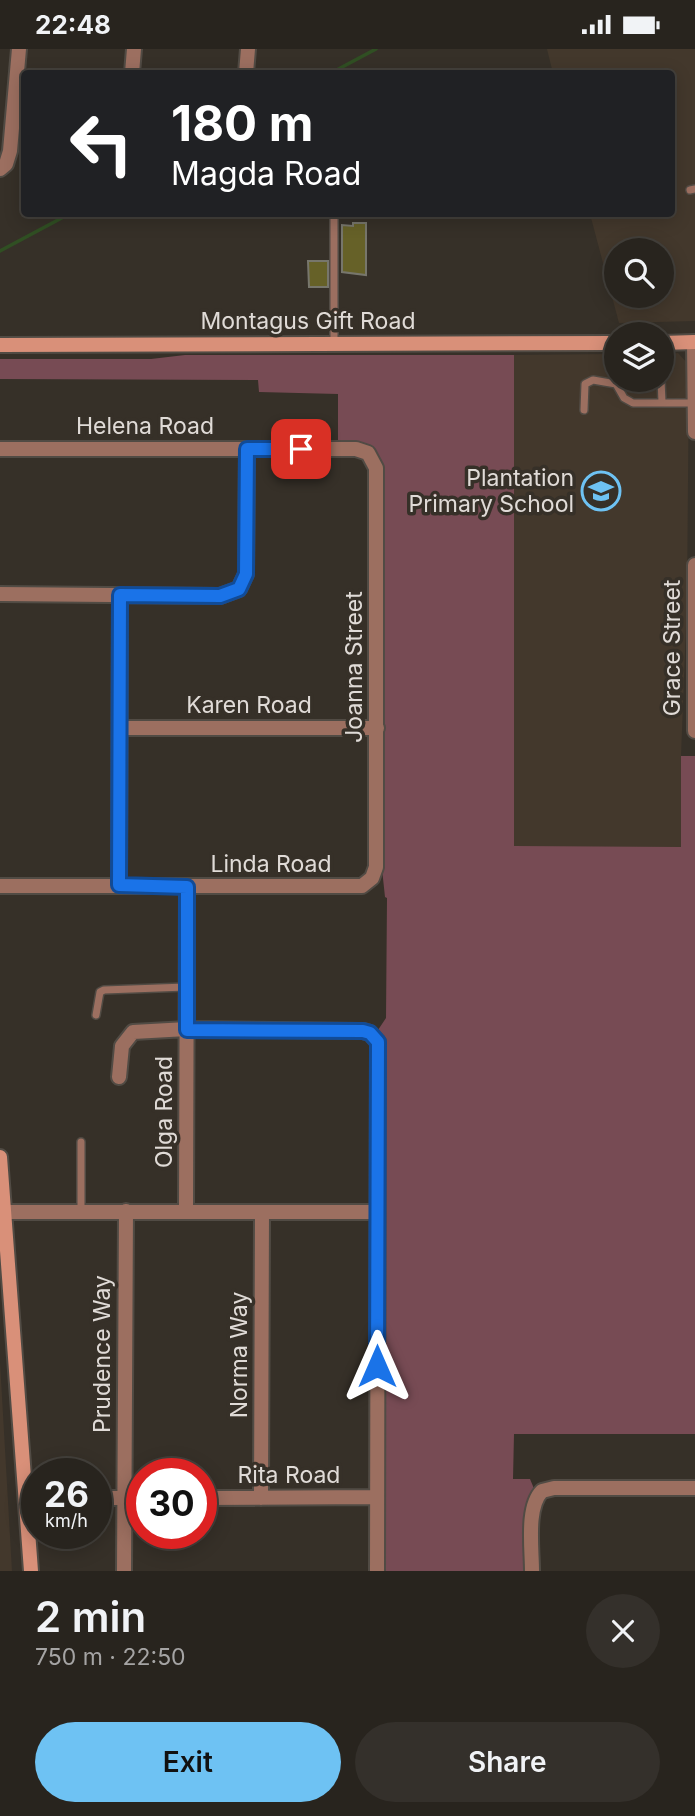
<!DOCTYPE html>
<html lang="en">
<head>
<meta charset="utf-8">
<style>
	body { margin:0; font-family:Inter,sans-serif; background:#34302b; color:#f1f3f6; height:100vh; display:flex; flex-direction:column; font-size:26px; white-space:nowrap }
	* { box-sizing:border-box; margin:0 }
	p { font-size:23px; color:#a5a4a4 }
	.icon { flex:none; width:38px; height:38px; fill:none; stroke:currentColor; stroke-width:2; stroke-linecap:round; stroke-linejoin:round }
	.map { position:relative; height:1522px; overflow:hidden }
	.details { display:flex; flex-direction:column; background:#28241e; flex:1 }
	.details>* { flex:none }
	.guide { position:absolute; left:21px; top:21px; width:654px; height:147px; border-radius:7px; box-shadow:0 4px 18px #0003,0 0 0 2px #44413c; background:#202124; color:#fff; overflow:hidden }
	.fabs { position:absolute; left:604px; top:189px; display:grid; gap:14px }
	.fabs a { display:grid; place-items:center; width:70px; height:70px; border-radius:50%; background:#28241e; box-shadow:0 4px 18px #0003,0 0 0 2px #44413c; font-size:35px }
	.speed { position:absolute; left:21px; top:1409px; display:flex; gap:14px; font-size:35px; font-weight:700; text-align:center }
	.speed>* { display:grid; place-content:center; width:91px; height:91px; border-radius:50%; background:#28241e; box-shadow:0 4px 18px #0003,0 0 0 2px #44413c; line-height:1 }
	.speed small { font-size:18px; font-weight:400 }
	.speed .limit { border:10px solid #d22; background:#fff; color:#111 }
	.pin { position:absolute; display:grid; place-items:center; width:60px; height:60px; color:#fff; margin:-30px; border-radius:14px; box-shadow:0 4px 10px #0006 }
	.me { position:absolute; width:77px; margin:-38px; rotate:0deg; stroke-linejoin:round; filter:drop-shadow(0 0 5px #0008) }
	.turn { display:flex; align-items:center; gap:24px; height:147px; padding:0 35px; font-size:32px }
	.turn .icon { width:91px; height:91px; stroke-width:2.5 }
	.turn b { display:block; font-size:49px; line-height:60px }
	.round { display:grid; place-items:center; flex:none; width:74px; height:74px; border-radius:37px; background:#34302b }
	.headline { display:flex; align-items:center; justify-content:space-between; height:119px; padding:0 35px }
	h1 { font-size:42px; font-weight:600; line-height:52px }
	.action { display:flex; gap:14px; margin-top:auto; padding:14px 35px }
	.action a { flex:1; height:80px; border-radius:42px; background:#6ec2f3; color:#111; font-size:28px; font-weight:600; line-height:80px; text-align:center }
	.action a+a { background:#34302b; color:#f1f3f6 }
	.status { display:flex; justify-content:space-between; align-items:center; height:49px; padding:0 35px; background:#28241e; direction:ltr }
	.status svg { height:19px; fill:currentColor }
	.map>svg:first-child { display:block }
	.built { fill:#43382c; fill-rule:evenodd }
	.green { fill:#774b54 }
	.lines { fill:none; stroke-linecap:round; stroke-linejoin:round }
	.stream { stroke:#304f23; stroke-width:3.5 }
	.building { fill:#666128; stroke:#77766c; stroke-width:2 }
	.lane-casing { stroke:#514b44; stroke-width:10 }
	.street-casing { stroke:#514b44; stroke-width:18 }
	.secondary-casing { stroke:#514b44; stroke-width:18 }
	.lane { stroke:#9c6f60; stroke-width:7 }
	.street { stroke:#9c6f60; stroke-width:14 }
	.secondary { stroke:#d99079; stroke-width:14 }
	.route-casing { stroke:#114b97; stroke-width:18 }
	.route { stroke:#1a73e8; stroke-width:12 }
	.labels { text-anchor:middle; stroke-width:7; stroke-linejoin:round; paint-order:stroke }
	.street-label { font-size:23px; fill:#e0dbd7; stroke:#363028 }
	.poi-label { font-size:23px; fill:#e0dbd7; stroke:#363028; text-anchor:end }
</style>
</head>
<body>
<div class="status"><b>22:48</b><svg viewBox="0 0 49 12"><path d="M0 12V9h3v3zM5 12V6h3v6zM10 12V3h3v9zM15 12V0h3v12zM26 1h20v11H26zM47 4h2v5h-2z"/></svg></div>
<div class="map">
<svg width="695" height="1522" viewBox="0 0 695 1522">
	<rect width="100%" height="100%" fill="#363028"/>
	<path class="built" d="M547 0H695V272L619 274 590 165 672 164V24H553ZM616 201H662V247H616Z
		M678 304 689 316 687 552 681 707V798H514V306L616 305V331H662V305Z
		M0 1313 12 1522H0Z"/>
	<path class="green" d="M185 306H514V797L681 798V707H695V1385H514L513 1430H530L535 1442 526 1457V1522H380L376 984 386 969 387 849 385 848 382 820 381 412 373 401 338 394V345L259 343 258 331 0 330V310H151Z"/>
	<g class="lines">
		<path class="stream" d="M331 24 376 0
			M0 202 71 164"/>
	</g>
	<path class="building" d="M353 174H366V226L342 223V176L353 177Z
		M308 212H328V238H309Z"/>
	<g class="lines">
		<defs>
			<path id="lane" d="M690 141 695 140
				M334 294V164
				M661 331 662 353
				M584 361 585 335 593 331 616 335 624 349 633 354H694
				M96 966 100 943 104 941 186 938
				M81 1162V1093"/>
			<path id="street" d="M132 24 134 0
				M246 24 248 0
				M0 120 6 115 10 102 19 0
				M694 293 695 383
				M0 400H356L368 404 376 419V818L372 829 362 837H0
				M695 516V682
				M0 545 220 547 239 540 246 525 247 400
				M121 679H377
				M119 837 120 546
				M119 1028 122 997 133 983 187 980 363 982 370 984 378 993 377 1522
				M186 1162 187 838
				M4 1163H377
				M96 1449H142
				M201 1449 377 1448
				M261 1449 262 1163
				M124 1522 126 1162
				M532 1522C532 1499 526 1458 542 1442L554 1439H695"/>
			<path id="secondary" d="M662 294 695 293
				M0 296 616 294
				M0 1108 31 1522"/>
		</defs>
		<use href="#lane" class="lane-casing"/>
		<use href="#street" class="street-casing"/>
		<use href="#secondary" class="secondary-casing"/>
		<use href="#lane" class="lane"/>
		<use href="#street" class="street"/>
		<use href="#secondary" class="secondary"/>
	</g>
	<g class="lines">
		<defs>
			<path id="route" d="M301 400H247L246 525 239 540 220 547 120 546 119 836 187 838V981L363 982 370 984 378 993 377 1317"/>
		</defs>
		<use href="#route" class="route-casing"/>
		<use href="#route" class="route"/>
	</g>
	<defs>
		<symbol id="school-ring" viewBox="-11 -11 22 22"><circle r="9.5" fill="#363028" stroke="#6ec2f3" stroke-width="1.5"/><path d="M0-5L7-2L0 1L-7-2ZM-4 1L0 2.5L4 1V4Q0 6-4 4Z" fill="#6ec2f3"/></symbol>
	</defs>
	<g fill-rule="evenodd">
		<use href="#school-ring" x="579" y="420" width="44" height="44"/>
	</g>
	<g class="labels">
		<g class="street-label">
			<text x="308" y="280">Montagus Gift Road</text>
			<text x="145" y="385">Helena Road</text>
			<text transform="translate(672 599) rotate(-90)" y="8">Grace Street</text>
			<text transform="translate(354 618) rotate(-90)" y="8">Joanna Street</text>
			<text x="249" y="664">Karen Road</text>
			<text x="271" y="823">Linda Road</text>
			<text transform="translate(164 1063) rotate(-90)" y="8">Olga Road</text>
			<text transform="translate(102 1305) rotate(-90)" y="8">Prudence Way</text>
			<text transform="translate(239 1306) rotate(-90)" y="8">Norma Way</text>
			<text x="289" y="1434">Rita Road</text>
		</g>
		<g class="poi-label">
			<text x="574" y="437">Plantation<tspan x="574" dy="26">Primary School</tspan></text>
		</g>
	</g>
</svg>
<div class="fabs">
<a><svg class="icon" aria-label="search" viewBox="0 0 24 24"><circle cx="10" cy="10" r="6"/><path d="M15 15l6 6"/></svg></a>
<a><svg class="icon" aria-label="layers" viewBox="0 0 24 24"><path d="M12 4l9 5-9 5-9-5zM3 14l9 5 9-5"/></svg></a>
</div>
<div class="speed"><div>26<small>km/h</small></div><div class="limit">30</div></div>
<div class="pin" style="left:301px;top:400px;background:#d93025"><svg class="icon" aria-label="arrive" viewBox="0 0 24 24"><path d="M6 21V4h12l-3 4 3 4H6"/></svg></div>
<svg class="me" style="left:377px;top:1317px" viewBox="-20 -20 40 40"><path d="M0-17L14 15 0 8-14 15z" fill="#1a73e8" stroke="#fff" stroke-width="4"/></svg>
<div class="guide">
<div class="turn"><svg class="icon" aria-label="left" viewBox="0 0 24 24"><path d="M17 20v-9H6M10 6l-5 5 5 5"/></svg><div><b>180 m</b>Magda Road</div></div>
</div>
</div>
<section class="details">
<div class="headline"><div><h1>2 min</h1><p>750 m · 22:50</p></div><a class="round"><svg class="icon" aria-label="close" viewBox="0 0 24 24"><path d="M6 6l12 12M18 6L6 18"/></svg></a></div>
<div class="action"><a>Exit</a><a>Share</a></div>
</section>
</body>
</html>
